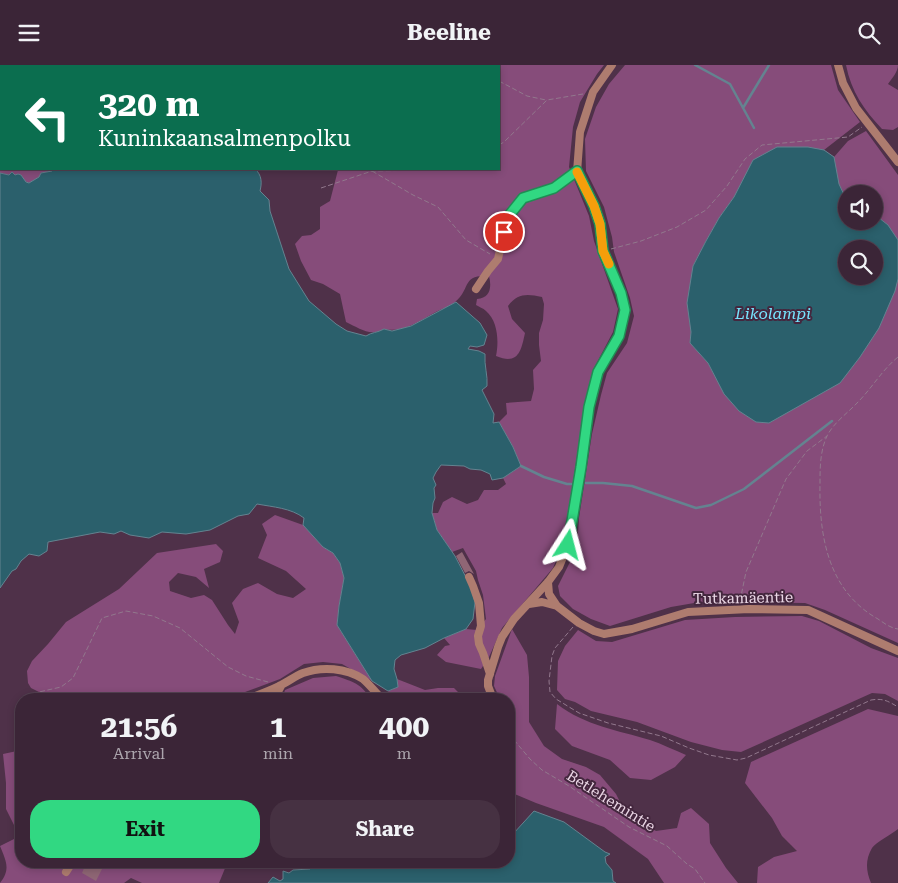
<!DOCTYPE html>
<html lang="en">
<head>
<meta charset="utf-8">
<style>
	body { margin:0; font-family:"Roboto Serif",serif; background:#463142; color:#f1f3f6; height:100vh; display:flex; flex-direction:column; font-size:19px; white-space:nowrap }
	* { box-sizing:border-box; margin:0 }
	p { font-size:16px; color:#aca5ad }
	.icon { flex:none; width:28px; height:28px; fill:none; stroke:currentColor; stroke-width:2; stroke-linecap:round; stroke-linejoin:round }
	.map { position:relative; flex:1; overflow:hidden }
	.panel { position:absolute; left:15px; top:628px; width:500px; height:175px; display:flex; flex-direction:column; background:#3b2537; border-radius:20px; box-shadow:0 2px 8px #0003,0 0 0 1px #544252 }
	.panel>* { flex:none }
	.hud { position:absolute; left:0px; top:0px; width:500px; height:105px; box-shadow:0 2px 8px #0003,0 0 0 1px #544252; background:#0b6e4f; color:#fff; overflow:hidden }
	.fabs { position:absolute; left:838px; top:120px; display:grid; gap:10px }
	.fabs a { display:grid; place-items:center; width:45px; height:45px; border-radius:50%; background:#3b2537; box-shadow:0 2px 8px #0003,0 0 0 1px #544252; font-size:25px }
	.pin { position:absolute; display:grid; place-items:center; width:42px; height:42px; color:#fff; margin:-21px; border:2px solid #fff; border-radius:50%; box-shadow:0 1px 5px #0007 }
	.me { position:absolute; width:55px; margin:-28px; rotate:9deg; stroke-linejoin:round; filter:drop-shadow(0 0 4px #0008) }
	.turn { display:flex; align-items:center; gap:18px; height:105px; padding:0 15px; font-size:22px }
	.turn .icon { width:65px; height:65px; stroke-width:2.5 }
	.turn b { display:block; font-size:35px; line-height:42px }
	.eta { display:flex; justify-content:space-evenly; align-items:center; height:85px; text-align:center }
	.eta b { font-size:30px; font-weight:700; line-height:35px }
	.action { display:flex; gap:10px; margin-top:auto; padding:10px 15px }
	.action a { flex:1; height:58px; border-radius:20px; background:#31d882; color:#111; font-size:20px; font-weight:700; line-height:58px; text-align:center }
	.action a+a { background:#463142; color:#f1f3f6 }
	header { display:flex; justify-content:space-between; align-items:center; height:65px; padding:0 15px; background:#3b2537; font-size:22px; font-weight:700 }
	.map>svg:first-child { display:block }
	.green { fill:#864c7a; fill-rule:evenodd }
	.water { fill:#2b606c; stroke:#648390; fill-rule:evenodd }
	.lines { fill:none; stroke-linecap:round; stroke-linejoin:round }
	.stream { stroke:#648390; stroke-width:2.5 }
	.building { fill:#8f6675 }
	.path { stroke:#92788d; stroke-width:1; stroke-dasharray:5 2.5; stroke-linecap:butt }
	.minor { stroke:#ae7c6f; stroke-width:8 }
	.route-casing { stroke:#208c54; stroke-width:12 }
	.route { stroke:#31d882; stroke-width:9 }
	.slow { stroke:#f59e0b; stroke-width:9 }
	.labels { text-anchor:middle; stroke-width:4; stroke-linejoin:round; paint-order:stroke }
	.street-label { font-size:15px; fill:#ead6e5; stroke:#44273e }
	.water-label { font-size:16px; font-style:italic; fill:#76e4fd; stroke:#44273e }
</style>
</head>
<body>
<header><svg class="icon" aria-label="menu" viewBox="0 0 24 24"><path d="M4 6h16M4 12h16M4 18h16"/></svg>Beeline<svg class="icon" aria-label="search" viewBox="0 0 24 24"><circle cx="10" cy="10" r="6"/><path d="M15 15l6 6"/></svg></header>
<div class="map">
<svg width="898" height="818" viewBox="0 0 898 818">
	<rect width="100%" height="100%" fill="#4f3149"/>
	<path class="green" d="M369 0H604L597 9 580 37 573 62 569 102 589 151 594 176 618 244 613 267 593 305 584 345 564 476 553 503 502 563 489 592 481 604 446 597 437 590 445 581 450 580 444 573 466 564 477 565 486 554 483 530 478 515 476 506 463 483 452 487 437 465 432 448H438L443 437 452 432 467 439 478 435 484 425H498L506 419 503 413 521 401 513 382 499 357 507 349 506 338 531 336 534 324 533 305 541 296 539 280V268L543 255 544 239 542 232C527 229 518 228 508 241L512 254 525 268C521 287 518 300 496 291 499 277 498 256 486 246 483 243 479 242 476 240L477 234C490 233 492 223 489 211 461 209 471 225 455 237 449 242 441 244 434 248 417 257 404 268 384 264 370 272 359 263 346 257L340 229 323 219 311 215 301 196 295 179 302 171 311 170 320 164V142L330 136 338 105 499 104V1H370Z
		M625 0H831L838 25 860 57 824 85 834 92 848 76 866 66 898 110V578L825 545 805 538 700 537 671 542 610 561 591 554 573 544 560 531 558 521 577 483 579 453 592 369 601 330 607 308 627 278 634 251 630 233 614 187 612 172 604 142 586 106 585 74 596 42 609 19ZM846 129H874V156H846ZM734 132 722 324 708 298 690 278 692 267 693 201 706 176 719 153ZM846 184H874V211H846Z
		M846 0H898C898 7 892 13 888 19L898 25V62L893 65 882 64C864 45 851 26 846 0Z
		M0 38 1 39V104H52V106L41 108 40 112 29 118 15 111 0 108Z
		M275 450 303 460 323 482 333 488 340 498 344 513 339 541 337 560 372 616 342 599 323 597 304 599 280 614 226 634H53L31 623 28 618 27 606 32 596 48 579 66 557 119 524 157 488 216 479 223 486 220 497 204 504 209 523 196 512 178 508 169 517 170 526 191 533 204 530 212 535 228 560 235 569 239 557 232 538 243 524 258 518 277 529 293 533 306 524 286 506 258 493 267 470 262 459Z
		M802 551 819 556 871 583 898 593V636L885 629 872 628 741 687 722 685 691 677 637 657 591 646 575 637 565 634 557 625 558 596 565 581 578 565 596 576 612 577 685 555 735 552Z
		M512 564 527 590 529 612V657L544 681 562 694 586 702 600 710 616 729 626 749 656 766 677 763 681 748 691 743 709 759 710 778 726 803 738 818H664L648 794 604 762 536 738 517 730 509 727V634H500L494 621 495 611Z
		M336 611C354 617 360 618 371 634H282L285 625 313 613Z
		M397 614 425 625 438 623H454L464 633 463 634H394L388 626 398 622Z
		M557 639C586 661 617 665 650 675 662 679 674 685 686 690L675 702 651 715 630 713 610 695 572 681 555 664Z
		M868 644 898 651V764C892 769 876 777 872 783 865 795 866 806 871 818H757L758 802 774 792 797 786 782 771 772 753 745 718 751 697Z
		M17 686 21 689V796H228L219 818H142L131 813 124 818H0C11 804 6 796 0 781L14 774V760L6 744V718L3 689Z"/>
	<path class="water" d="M0 0H300L298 1H1V39L0 38Z
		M777 82H808L824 85 834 92 839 119 846 134V156H874V149L888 160 898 175V214L895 226 879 263 860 292 840 318 769 358 756 357 739 346 724 329 708 298 690 278 691 267 687 238 693 201 706 176 719 153 734 132 753 95ZM846 184H874V211H846Z
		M52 104H255C262 110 262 118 260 126L269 135 270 146 289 204 309 236 336 259 347 266 366 271C372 267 377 268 384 264L392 266 411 261 456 237 480 258 487 270 484 280 477 282 470 281 468 284 479 286 485 289C484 300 488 311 487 321L482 325 494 349 493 358 499 357 513 382 521 401 503 413 492 415 490 409 481 405 470 404 464 401 441 400 436 407 433 413 436 420 434 423 435 433 433 438 432 448 437 465 455 491 471 522 475 537 473 554 466 564 444 573 425 583 401 590 395 595 394 604 397 614 398 622 388 626 372 616 337 560 339 541 344 513 340 498 333 488 323 482 303 460 304 453C291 443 273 442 257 439L249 449 238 451 210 465 186 469 162 467 149 473 130 470 121 466 114 469 100 467 48 477 47 486 39 491 29 489 21 496 16 504 12 506 0 523V108L9 110 12 107 15 110 18 109 21 110 26 117 29 118 39 112 41 108 52 106Z
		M534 746 564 757 605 787 610 789 605 792 606 798 612 805 613 816 616 818H268L273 812 280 816 283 814V806L289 808 293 805 310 804 308 799 302 800 298 796H509V770L513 769Z"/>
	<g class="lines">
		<path class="stream" d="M695 0 730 19 754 63
			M743 43 769 0
			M521 401 544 412 567 419H571
			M586 418H603L632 421 696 443 711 440 744 424 832 356"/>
	</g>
	<path class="building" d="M462 487 474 509 469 506 465 508 456 491Z
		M94 796H106L96 816 82 808 85 801 90 804Z"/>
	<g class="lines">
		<path class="path" d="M476 0 477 1
			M499 16 527 31 546 35
			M499 80 504 77 547 35 583 29
			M372 106 413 130 438 142 466 175 490 189
			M321 123 372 106 426 105 431 104
			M611 184 641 176 677 162 706 145 727 121 745 94 762 80 848 72 862 62
			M898 292C882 305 872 323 858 337 848 348 834 357 827 371 820 386 820 403 820 419 819 471 828 526 878 554 884 558 890 563 898 564
			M740 536 746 507 786 414 807 386 827 371
			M573 562 555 583 552 591 549 616 550 627 556 634 579 648 608 658 661 671 689 683 709 690 737 695 746 693 871 635C883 633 888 636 898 642
			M27 634 39 627 61 622 73 613 102 553 126 546 153 551 180 563 228 602 246 611 268 617
			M509 669 530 694 542 705 569 721 629 762 667 781 687 799 695 804 705 818
			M40 796C46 800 53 800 59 803"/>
		<path class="minor" d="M838 0 843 18 856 43 898 97
			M476 224 488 206 498 194 507 153 523 133 554 123 577 107
			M469 512 473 521 479 538 481 561 478 571 479 579 483 588 490 609
			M548 517 549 529 557 541 579 558 594 566 604 569 632 564 688 547 749 544 808 545 898 586
			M529 539 542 537 557 541
			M247 634C258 630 269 626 279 621 288 617 295 611 303 608 322 601 346 603 363 614 370 620 375 627 382 634
			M274 634 281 621
			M493 634 488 621V615L498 582 502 572 514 554 548 517 559 502 568 480 581 402 589 342 598 307 619 271 625 245 621 228 603 186 599 159 594 141 577 107 580 67 593 27 612 0
			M66 807 73 796"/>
	</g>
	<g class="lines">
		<defs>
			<path id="route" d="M504 167 507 153 523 133 554 123 577 106 594 141 600 159 603 186 621 228 625 245 619 271 598 307 589 342 581 402 568 480"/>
		</defs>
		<use href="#route" class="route-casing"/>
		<use href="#route" class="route"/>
		<path class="slow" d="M577 107 594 141 600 159 603 186 609 199"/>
	</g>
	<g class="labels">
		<g class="street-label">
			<text transform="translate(743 533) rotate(-1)" y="5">Tutkamäentie</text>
			<text transform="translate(611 736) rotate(32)" y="5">Betlehemintie</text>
		</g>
		<g class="water-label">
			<text x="773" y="254">Likolampi</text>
		</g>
	</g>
</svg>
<div class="fabs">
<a><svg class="icon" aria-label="sound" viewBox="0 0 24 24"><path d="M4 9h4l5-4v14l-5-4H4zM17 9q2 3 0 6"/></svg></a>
<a><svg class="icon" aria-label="search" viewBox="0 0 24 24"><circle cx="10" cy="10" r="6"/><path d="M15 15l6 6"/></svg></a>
</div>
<div class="pin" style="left:504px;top:167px;background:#d93025"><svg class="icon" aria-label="arrive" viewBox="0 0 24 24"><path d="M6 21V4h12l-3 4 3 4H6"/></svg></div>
<svg class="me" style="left:568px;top:480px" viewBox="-20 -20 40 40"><path d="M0-17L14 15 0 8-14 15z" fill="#31d882" stroke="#fff" stroke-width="4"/></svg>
<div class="hud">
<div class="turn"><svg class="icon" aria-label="left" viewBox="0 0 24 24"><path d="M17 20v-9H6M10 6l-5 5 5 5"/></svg><div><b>320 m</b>Kuninkaansalmenpolku</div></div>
</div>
<section class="panel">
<div class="eta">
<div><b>21:56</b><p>Arrival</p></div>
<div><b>1</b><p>min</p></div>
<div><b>400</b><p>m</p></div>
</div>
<div class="action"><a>Exit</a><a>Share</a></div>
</section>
</div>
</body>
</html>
